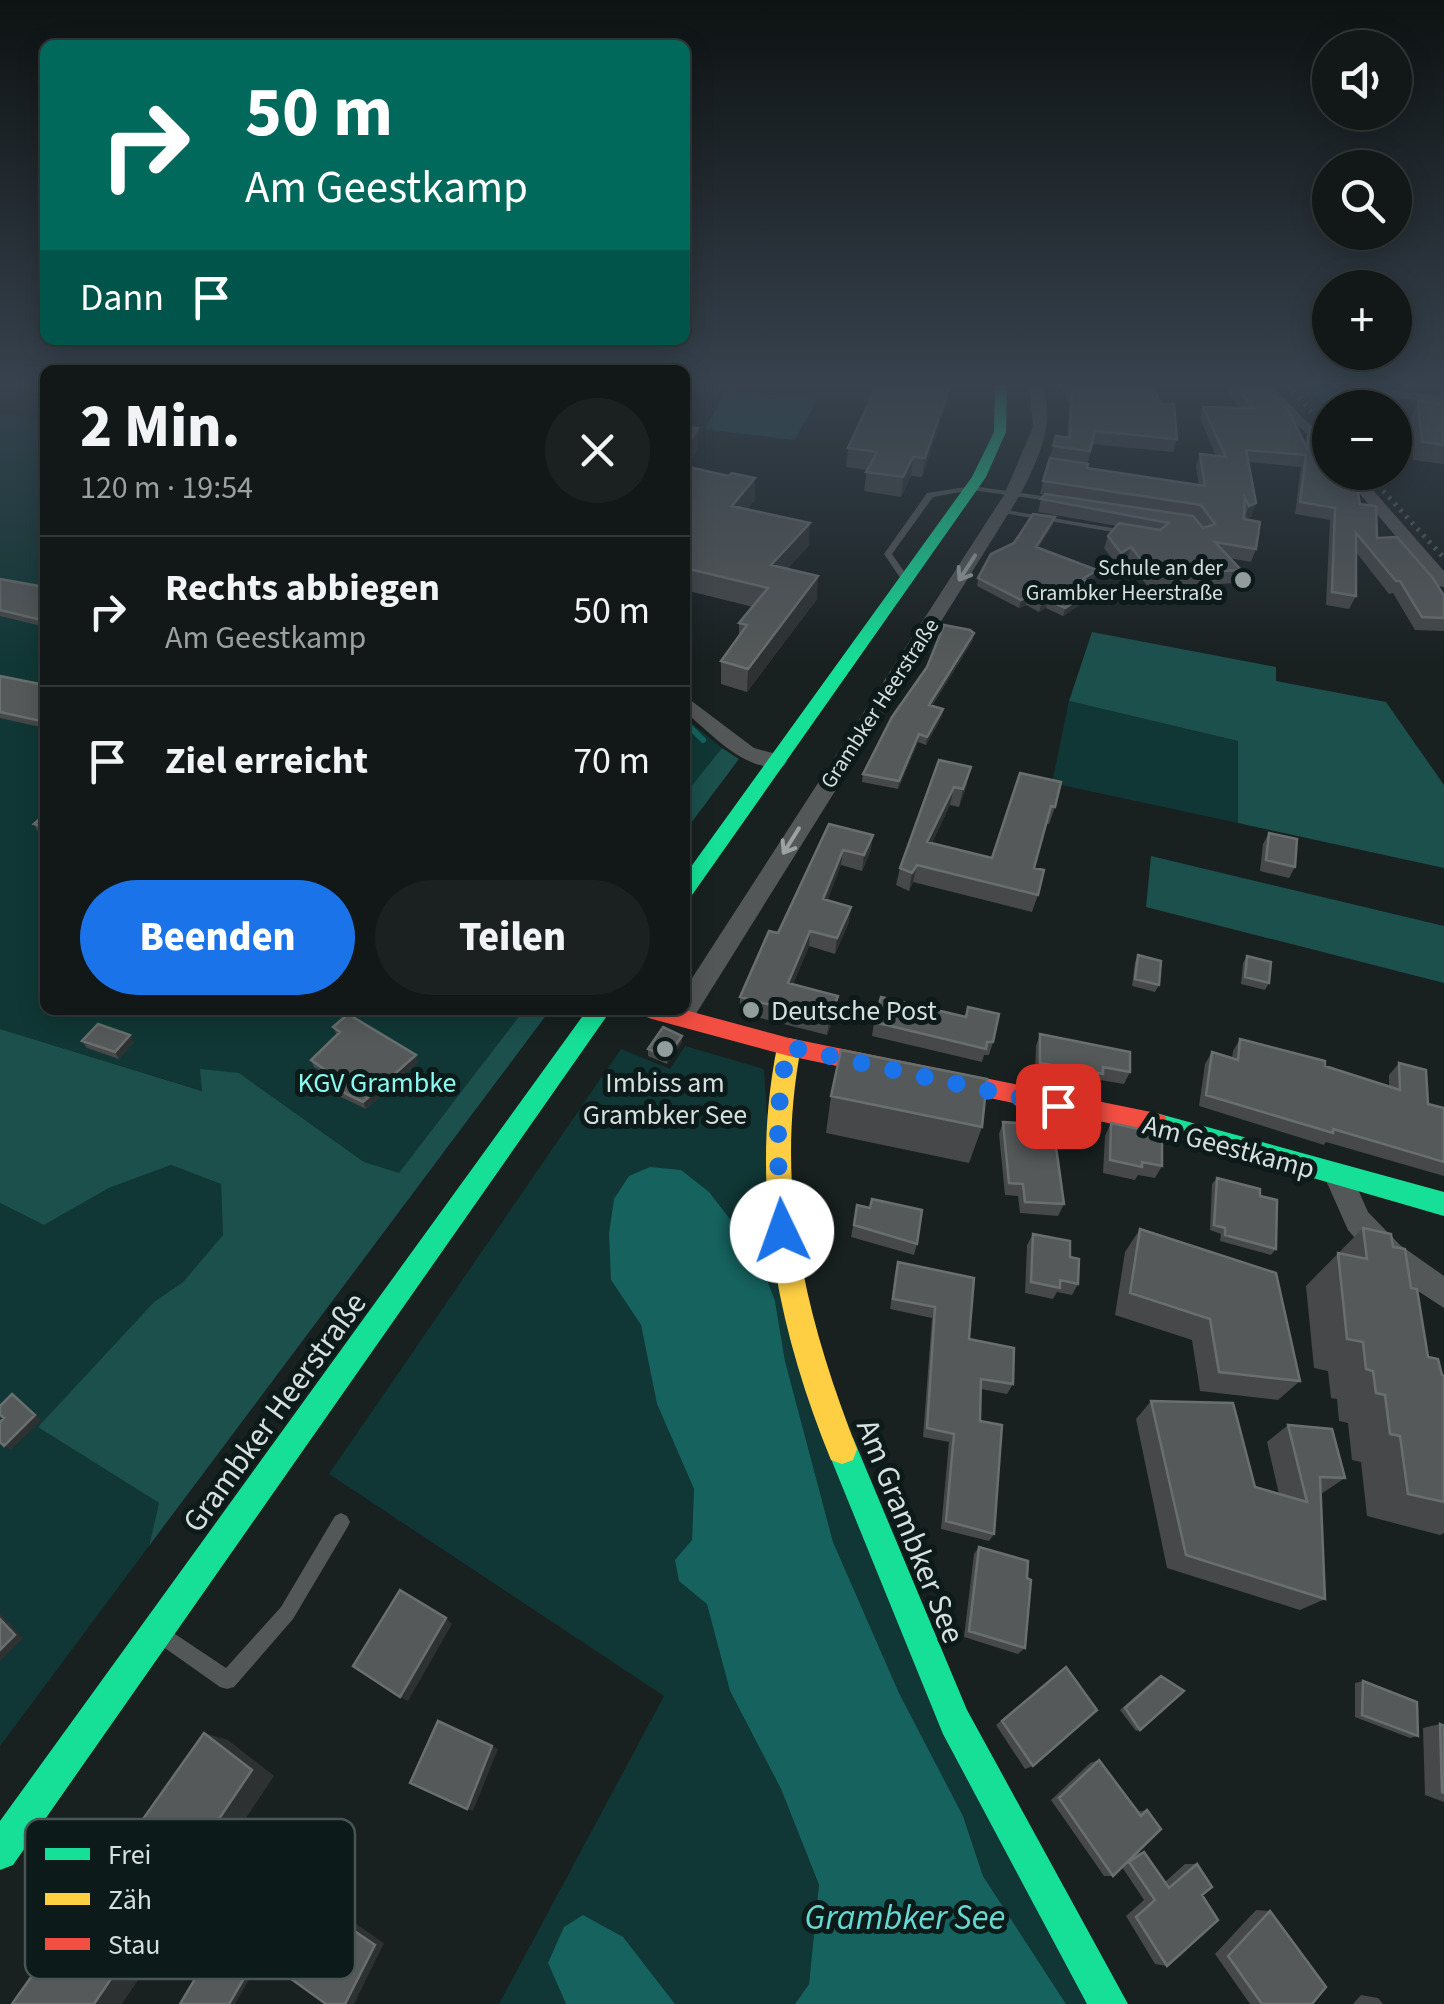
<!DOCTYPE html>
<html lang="de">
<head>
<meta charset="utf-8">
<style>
	body { margin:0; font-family:"Source Sans 3",sans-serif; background:#1b2121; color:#f1f3f6; height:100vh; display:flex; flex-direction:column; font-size:38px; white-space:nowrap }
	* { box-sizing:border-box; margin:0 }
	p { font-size:32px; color:#9ca0a2 }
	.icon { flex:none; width:55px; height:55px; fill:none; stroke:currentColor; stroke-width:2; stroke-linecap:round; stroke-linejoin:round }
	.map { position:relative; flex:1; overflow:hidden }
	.sheet { position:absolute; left:40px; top:365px; width:650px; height:650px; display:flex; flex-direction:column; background:#121818; border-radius:15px; box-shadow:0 5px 25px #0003,0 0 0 2px #313737 }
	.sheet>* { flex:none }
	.hud { position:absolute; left:40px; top:40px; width:650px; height:305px; border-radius:15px; box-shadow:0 5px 25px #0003,0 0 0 2px #313737; background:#00695c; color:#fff; overflow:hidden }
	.controls { position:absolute; left:1312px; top:30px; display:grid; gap:20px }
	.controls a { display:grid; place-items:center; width:100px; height:100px; border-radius:50%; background:#121818; box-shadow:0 5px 25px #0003,0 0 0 2px #313737; font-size:50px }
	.pin { position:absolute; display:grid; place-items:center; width:85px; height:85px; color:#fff; margin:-42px; border-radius:20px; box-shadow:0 5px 15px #0006 }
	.me { position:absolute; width:110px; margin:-55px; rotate:357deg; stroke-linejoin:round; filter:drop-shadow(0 0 8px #0008) }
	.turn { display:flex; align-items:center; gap:35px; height:210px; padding:0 40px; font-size:45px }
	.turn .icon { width:130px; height:130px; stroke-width:2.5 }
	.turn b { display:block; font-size:70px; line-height:85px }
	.then { display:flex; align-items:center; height:95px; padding:0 40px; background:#0003; gap:20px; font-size:38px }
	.round { display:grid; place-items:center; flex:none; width:105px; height:105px; border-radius:52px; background:#1b2121 }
	.summary { display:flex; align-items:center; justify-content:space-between; height:170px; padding:0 40px }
	h1 { font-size:60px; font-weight:800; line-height:75px }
	.cta { display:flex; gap:20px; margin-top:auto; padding:20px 40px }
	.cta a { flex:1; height:115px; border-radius:60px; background:#1a73e8; color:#fff; font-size:40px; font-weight:800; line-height:115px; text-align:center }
	.cta a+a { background:#1b2121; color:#f1f3f6 }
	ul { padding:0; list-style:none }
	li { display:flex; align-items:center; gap:30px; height:150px; padding:0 40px; border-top:2px solid #313737 }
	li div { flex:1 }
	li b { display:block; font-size:38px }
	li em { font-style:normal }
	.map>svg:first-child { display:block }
	.green { fill:#103735 }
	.forest { fill:#1b504d }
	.water { fill:#15625e }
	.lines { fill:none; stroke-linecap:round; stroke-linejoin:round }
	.stream { stroke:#15625e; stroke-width:6 }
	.lane { fill:#545757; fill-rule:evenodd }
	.street { fill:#545757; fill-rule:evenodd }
	.fast { fill:#16e098; fill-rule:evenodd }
	.slow { fill:#ffcf43; fill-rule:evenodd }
	.jam { fill:#f24e42; fill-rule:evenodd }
	.rail { stroke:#595d5c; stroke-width:5; stroke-dasharray:2.5 6; stroke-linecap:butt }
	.wall { fill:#464849 }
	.shaded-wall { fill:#2d3132 }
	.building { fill:#555959; stroke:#696e6e; stroke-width:2.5 }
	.oneway { stroke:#9ba2a1 }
	.route { stroke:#1a73e8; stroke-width:18; stroke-dasharray:0 32.4 }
	.poi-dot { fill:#939c9c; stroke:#0c1a19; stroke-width:4 }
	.labels { text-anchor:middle; stroke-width:10; stroke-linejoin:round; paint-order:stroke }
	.far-poi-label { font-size:22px; fill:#d5dfde; stroke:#0c1a19; text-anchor:end }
	.far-street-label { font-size:22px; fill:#d5dfde; stroke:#0c1a19 }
	.poi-label { font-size:28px; fill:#d5dfde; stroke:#0c1a19; text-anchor:start }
	.park-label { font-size:28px; fill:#88faf2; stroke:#0c1a19 }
	.street-label { font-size:28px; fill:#d5dfde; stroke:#0c1a19 }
	.near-street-label { font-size:32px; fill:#d5dfde; stroke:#0c1a19 }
	.near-water-label { font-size:35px; font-style:italic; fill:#66d9d2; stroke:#0c1a19 }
	.key { fill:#0c1a19; stroke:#485554; stroke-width:2.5 }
	.key-label { font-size:28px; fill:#d5dfde }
</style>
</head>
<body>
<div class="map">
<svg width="1444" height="2004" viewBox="0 0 1444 2004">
	<rect width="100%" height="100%" fill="#182020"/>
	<path class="green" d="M0 414 45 419V1010H524L399 1174 364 1162 239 1073 203 1091 0 1029Z
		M1069 701 1238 741V823L1052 783Z
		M685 718 722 748 685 794Z
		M685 1046 764 1069 775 1248 1088 2004H1066L983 1876 963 1816 899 1693 833 1542 785 1361 775 1301 611 1280 641 1325 657 1404 694 1489 692 1540 730 1691 781 1789 819 1886 809 1984 795 2004H675L656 1983 548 1963 566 2004H499L664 1696 329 1474 621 1049 670 1069Z
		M171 1165 221 1184 223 1235 183 1282 154 1302 39 1427 159 1503 149 1546 0 1746V1203L44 1225 109 1188Z"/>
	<path class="forest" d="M1305 385 1372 390 1373 407 1330 408V412Z
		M726 391 818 399 794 440 705 429Z
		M1092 632 1276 667V681L1386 702 1444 785V868L1238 823V741L1069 701Z
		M722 748 739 759 685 831V794Z
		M1151 856 1444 926V983L1146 907Z
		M524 1010H550L149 1546 159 1503 38 1427 154 1302 183 1282 223 1235 221 1184 171 1165 109 1188 44 1225 0 1203V1029L202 1091 200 1069 239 1073 364 1162 399 1173Z"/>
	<path class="water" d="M650 1167 681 1170 709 1192 757 1254 775 1301 785 1361 833 1542 899 1693 963 1816 983 1876 1066 2004H795L809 1984 819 1885 781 1789 730 1691 707 1604 679 1581 675 1560 692 1540 694 1489 657 1404 641 1325 611 1280 609 1234 614 1199 629 1176Z
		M583 1915 623 1937 675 2004H566L548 1963 564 1927Z"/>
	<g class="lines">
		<path class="stream" d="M685 722 703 740"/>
		<path class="lane" d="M972 486 1056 498 1060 500 1056 502 972 490 933 497 892 554 910 580 903 582 884 554 927 493Z
			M1000 509 1130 531 1134 533 1130 535 1003 513 999 511Z
			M341 1513 347 1516 350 1522 347 1528 293 1619 234 1687 227 1689 220 1687 162 1646 160 1639 162 1632 169 1630 226 1668 281 1607 335 1516Z"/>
		<path class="street" d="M1029 385H1043C1055 425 1038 460 1020 495L694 1017H676L672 1010H685V989L1004 495 1033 427Z
			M1257 385H1271L1330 445V457Z
			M1319 385H1354L1444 397V405Z
			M1341 472H1357L1444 571V587L1438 586Z
			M685 696 754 748 784 756 787 761 784 766C746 774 712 734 685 712Z
			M1338 1164 1348 1167 1368 1212 1400 1245 1444 1276V1308L1378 1265 1348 1230 1324 1176 1328 1167Z"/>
		<path class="fast" d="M995 385H1007L1006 432 986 477 692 895 685 897V875L972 477 994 432Z
			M587 1010H611L13 1865 0 1870V1821Z
			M1156 1113 1444 1192V1216L1147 1130 1144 1123 1147 1116Z
			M842 1434 853 1438 967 1710 1128 2004H1087L943 1734 827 1449 831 1438Z"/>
		<path class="slow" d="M789 1038 797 1040 801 1047C774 1190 805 1315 857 1449L853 1460 842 1464 831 1460C777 1328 749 1188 777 1047L781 1040Z"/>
		<path class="jam" d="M641 1010H685L789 1038 1156 1113 1165 1116 1168 1123 1165 1130 1156 1133 789 1056 652 1019 644 1016Z"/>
		<path class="rail" d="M1287 385 1330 432
			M1366 472 1444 558"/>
	</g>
	<path class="wall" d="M877 385H951L949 397 922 477 911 476 901 497 864 491 867 470 846 467 848 448Z
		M1059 385H1152L1177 439 1173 452 1092 444 1087 468 1199 485 1196 466 1200 454 1216 456 1200 418 1203 407 1240 408 1227 393 1230 385H1262L1304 442 1310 426 1324 463 1337 484 1360 504 1377 538 1444 596V631L1415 630 1393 593 1389 594 1356 552V596L1349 609 1326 605 1330 520 1295 514 1301 467 1248 462 1252 516 1244 519 1256 549 1251 562 1229 558 1241 570 1236 583 1149 588 1127 560 1117 565 1104 548 1108 536 1117 526 1038 512 1041 499 1045 494H1040L1043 481 1056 436 1067 438 1069 404Z
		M1437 385H1444V395L1440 393Z
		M1418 401 1444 404V464L1413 460 1410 419Z
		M685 427 698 449 687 467 728 476 755 478V500L747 509 809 545 787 569 817 599 747 692 721 684V661L739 636V623L753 607 685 590Z
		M1053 525 1038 548 1097 570 1095 578 1089 582 1095 585 1092 597 1063 616 1046 608 1039 612 1026 605 1019 608 977 586 978 578Z
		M0 579 45 587V627L0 616Z
		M973 640 932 706 943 709 942 716 926 745 918 742 898 789 862 782 863 774Z
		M0 676 45 685V728L0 718Z
		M939 760 967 784 959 807 950 805 932 843 992 858 1020 773 1055 807 1049 824H1046L1034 868 1038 895 1032 912 913 882 909 891 896 885 900 868Z
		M45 814V833L38 832 34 824Z
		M829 824 871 850 862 871 841 865 827 900 849 922 835 954 809 946 793 984 836 1011 827 1035 740 1013V997L778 933Z
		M1269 833 1295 867 1289 878 1260 871 1263 844Z
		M1138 955 1159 985 1155 992 1132 986 1135 962Z
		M1247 956 1269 983 1265 990 1241 984 1243 963Z
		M874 1022 993 1042 989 1055H984L982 1062 872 1036Z
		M333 1027 418 1062 366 1109 339 1096 336 1089 341 1084 314 1067 311 1060 337 1035Z
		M1040 1034 1130 1072 1124 1084 1100 1080 1097 1086 1035 1075 1036 1046Z
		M682 1036V1042L667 1064 648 1056V1049Z
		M1240 1039 1389 1087V1075L1399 1063 1428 1104 1444 1108V1176L1326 1142 1324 1145 1199 1106 1205 1064 1212 1052 1232 1058 1233 1051Z
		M82 1041 134 1042 119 1059 87 1048Z
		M831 1096 982 1127 969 1163 826 1133Z
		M1003 1122 1064 1204 1058 1216 1020 1213 1018 1196 1005 1195 999 1134Z
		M1111 1123 1162 1166 1155 1178 1138 1175 1135 1180 1103 1173 1105 1136Z
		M1217 1178 1260 1196 1276 1249 1271 1255 1220 1241 1221 1234 1210 1230 1212 1184Z
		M857 1205 917 1244 914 1255 851 1237Z
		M1363 1228 1393 1247 1411 1288 1428 1357 1442 1375 1444 1376V1533L1440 1535 1367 1516 1361 1462 1352 1460 1348 1423 1339 1421 1337 1399 1331 1398 1328 1371 1314 1368 1306 1286Z
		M1140 1229 1300 1381 1278 1400 1200 1391 1192 1340 1115 1315 1125 1252Z
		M1033 1234 1070 1257 1078 1284 1072 1295 1057 1292 1053 1299 1025 1293 1027 1245Z
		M898 1262 969 1339 1013 1384 1007 1394 981 1389 980 1421 994 1534 989 1541 941 1529 949 1442 923 1437 932 1318 890 1309 895 1273Z
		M1151 1401 1255 1487 1279 1494 1267 1442 1288 1425 1345 1478 1321 1494 1325 1599 1300 1610 1167 1568 1136 1419Z
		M979 1547 1025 1648 1018 1654 964 1637 974 1554Z
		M1066 1667 1033 1766 1025 1769 996 1725Z
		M1161 1676 1140 1730 1136 1731 1120 1710 1156 1678Z
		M1363 1681 1418 1736 1410 1738 1355 1717V1683Z
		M1440 1724 1444 1726V1802L1425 1795 1423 1728Z
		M1099 1760 1137 1812 1147 1810 1137 1853 1144 1852 1165 1882 1185 1864H1197L1202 1895 1167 1966 1155 1964 1126 1916 1144 1900 1122 1867 1113 1876H1104L1051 1800 1090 1763Z
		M1256 1910 1270 1911 1312 2004H1250L1215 1954Z
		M1361 1995 1378 1998 1383 2004H1353Z"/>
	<path class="shaded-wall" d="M950 385 949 397 922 477 925 458Z
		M698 428V449L685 470V448Z
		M913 457 911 476 901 497 903 477Z
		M755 478V500L732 528V506Z
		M1256 503 1252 516 1244 518 1249 506Z
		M1055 517 1053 525 1034 554 1036 547Z
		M810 523 809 545 771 588V565Z
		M1131 547 1127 560 1117 565 1121 553Z
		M1097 570 1095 578 1081 587 1083 579Z
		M818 576 817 599 747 692 748 669Z
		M1095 585 1092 597 1063 616 1065 608Z
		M1027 597 1026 605 1019 608 1021 600Z
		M1048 600 1046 608 1039 612 1041 604Z
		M974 633 973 640 927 713 929 705Z
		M943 709 942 716 926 745 927 737Z
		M919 734 918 742 898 789 899 781Z
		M971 767 967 784 959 807 963 789Z
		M954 787 950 805 924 860 927 842Z
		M873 835 871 850 862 871 864 855Z
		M843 850 841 865 822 915 823 899Z
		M917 865 913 882 909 891 912 873Z
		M851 907 849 922 835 954 837 938Z
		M810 931 809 946 787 998 788 983Z
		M838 996 836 1011 827 1035 829 1020Z
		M130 1035 134 1042 119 1059 115 1052Z
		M682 1036V1042L667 1064V1057Z
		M416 1055 418 1062 366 1109 363 1102Z
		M12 1394 42 1420 11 1450 4 1446Z
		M0 1613 23 1638 0 1661Z
		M446 1618 452 1624 408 1701 400 1697Z
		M204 1733 228 1740 274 1776 122 2004H94Z
		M492 1746 498 1749 473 1811 467 1809Z
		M327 1904 384 1943 354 2004H345L316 1905Z
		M230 1920H236L269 1945 235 2004H229Z"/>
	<path class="building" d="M877 385H950L925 458 913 457 903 477 866 472 877 452 848 448Z
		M1068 385H1152L1161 404H1174L1177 439 1095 431 1090 451 1053 446 1056 436 1070 438 1072 391Z
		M1234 385H1262L1288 410 1307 448 1310 426 1315 431 1324 463 1330 464V472H1334L1337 484 1357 487 1360 504 1376 506 1377 538 1397 537 1433 578 1444 596V618L1422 617 1400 581H1396L1356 533V596L1332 592 1335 508 1300 502 1306 455 1246 450 1256 503 1249 506 1245 498 1244 519 1260 522 1256 549 1215 542 1241 570 1153 575 1131 547 1121 553 1108 536 1119 523 1160 530 1169 523 1041 499 1045 494 1193 516 1203 528 1215 524 1201 505 1043 481 1050 458 1088 464 1087 468 1205 486 1200 454 1226 457 1203 407 1254 408Z
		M1418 401 1444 404V445L1422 442Z
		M685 427 698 428 685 448Z
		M685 466 728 476 732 473 755 478 732 506 810 523 771 565 818 576 748 669 721 661 747 625 739 623 768 588 685 568Z
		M1033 514 1055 517 1036 547 1097 570 1083 579 1095 585 1090 587 1094 589 1065 608 1048 600 1041 604 1027 597 1021 600 978 578 991 554 1014 543Z
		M0 579 45 587V621L0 610Z
		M944 625 970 630 974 633 929 705 943 709 927 737 919 734 899 781 863 774 892 717 927 667Z
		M0 676 45 685V722L0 712Z
		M939 760 971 767 963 789 954 787 927 842 992 858 1020 773 1061 782 1055 807 1051 806 1034 868 1044 870 1038 895 917 865 912 873 900 868Z
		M45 814V827L34 824Z
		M829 824 873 835 864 855 843 850 823 899 851 907 837 938 810 931 788 983 838 996 829 1020 740 997 769 931 778 933Z
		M1269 833 1297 839 1295 867 1266 860Z
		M1138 955 1161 961 1159 985 1135 979Z
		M1247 956 1271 962 1269 983 1245 977Z
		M881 997 966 1017 968 1007 999 1014 993 1042H987L986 1049 874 1022Z
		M348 1014 416 1055 363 1102 336 1089 343 1082 311 1060 340 1032 333 1027Z
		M98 1024 130 1035 115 1052 82 1041Z
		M663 1027 682 1036 667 1057 648 1049Z
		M1040 1034 1130 1052V1072L1103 1067V1074L1040 1063Z
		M1240 1039 1325 1061V1066L1400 1090 1399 1063 1426 1070 1428 1104 1444 1108V1162L1333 1129V1133L1206 1095 1212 1052 1238 1060Z
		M841 1050 987 1079 982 1127 831 1096Z
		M1003 1122 1053 1125 1064 1204 1025 1202 1023 1184 1009 1183Z
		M1111 1123 1162 1134V1166L1142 1162V1167L1110 1160Z
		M1217 1178 1260 1189V1196L1277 1200 1276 1249 1225 1235V1228L1214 1225Z
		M872 1199 922 1210 917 1244 854 1225 857 1205 870 1208Z
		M1363 1228 1391 1234 1393 1247 1405 1249 1411 1288 1417 1289 1428 1357 1438 1359 1442 1375 1444 1376V1502L1408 1494 1400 1436 1390 1434 1385 1395 1376 1393 1373 1371 1366 1369 1363 1342 1347 1339 1338 1253 1367 1259Z
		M1140 1229 1276 1273 1300 1381 1219 1372 1210 1319 1130 1293Z
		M1033 1234 1070 1241V1257L1079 1259 1078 1284 1060 1280V1288L1031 1282Z
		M898 1262 974 1278 969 1339 1014 1348 1013 1384 981 1379 980 1421 1002 1425 994 1534 946 1521 954 1434 927 1428 935 1307 893 1299Z
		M12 1394 35 1415 4 1446 0 1442V1422L4 1418 0 1415V1406Z
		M1151 1401 1233 1403 1255 1487 1307 1502 1288 1425 1332 1429 1345 1478 1320 1477 1325 1599 1186 1555Z
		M979 1547 1028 1561 1027 1578 1031 1580 1025 1648 969 1631Z
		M400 1590 446 1618 400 1697 353 1666Z
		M0 1619 15 1635 0 1650Z
		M1066 1667 1097 1710 1033 1766 1002 1721Z
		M1161 1676 1184 1691 1140 1730 1125 1708Z
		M1363 1681 1417 1702 1418 1736 1362 1715Z
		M438 1721 492 1746 467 1809 410 1783Z
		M1440 1724 1444 1726V1793L1442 1792Z
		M204 1733 252 1770 94 2004H12Z
		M1099 1760 1141 1816 1147 1810 1161 1829 1113 1876 1059 1798Z
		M1144 1852 1169 1888 1197 1864 1212 1887 1202 1895 1218 1920 1167 1966 1136 1917 1155 1900 1129 1862Z
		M316 1905 375 1945 345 2004H326L280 1971Z
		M1270 1911 1326 1987 1312 2004H1262L1228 1956Z
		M230 1920 263 1946 229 2004H180Z"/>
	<defs><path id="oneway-shaft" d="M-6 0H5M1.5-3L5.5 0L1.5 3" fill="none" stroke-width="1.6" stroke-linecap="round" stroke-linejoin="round" transform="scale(2.5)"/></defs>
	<g class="oneway">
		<use href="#oneway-shaft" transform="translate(967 568) rotate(123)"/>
		<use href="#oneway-shaft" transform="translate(791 841) rotate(122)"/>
	</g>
	<linearGradient id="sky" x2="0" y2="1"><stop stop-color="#0d1212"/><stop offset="0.58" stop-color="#37424e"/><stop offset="1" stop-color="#37424e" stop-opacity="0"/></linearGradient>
	<rect width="1444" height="665" fill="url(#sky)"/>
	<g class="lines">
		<path class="route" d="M782 1231C778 1170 773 1106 789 1047L1058 1106"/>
	</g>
	<g class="poi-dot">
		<circle cx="1243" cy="580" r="10"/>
		<circle cx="751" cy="1010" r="10"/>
		<circle cx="665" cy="1049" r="10"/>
	</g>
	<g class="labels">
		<g class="far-poi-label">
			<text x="1223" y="575">Schule an der<tspan x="1223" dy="25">Grambker Heerstraße</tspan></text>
		</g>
		<g class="far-street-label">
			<text transform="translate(879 703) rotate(-57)" y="8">Grambker Heerstraße</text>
		</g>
		<g class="poi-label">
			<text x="771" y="1020">Deutsche Post</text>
			<text x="665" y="1092" text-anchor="middle">Imbiss am<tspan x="665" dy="32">Grambker See</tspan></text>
		</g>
		<g class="park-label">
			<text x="377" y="1092">KGV Grambke</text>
		</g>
		<g class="street-label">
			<text transform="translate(1229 1146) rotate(15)" y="10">Am Geestkamp</text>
		</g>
		<g class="near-street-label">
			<text transform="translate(274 1412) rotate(-54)" y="11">Grambker Heerstraße</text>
			<text transform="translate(911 1531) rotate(68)" y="11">Am Grambker See</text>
		</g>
		<g class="near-water-label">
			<text x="905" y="1929">Grambker See</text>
		</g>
	</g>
	<rect x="25" y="1819" width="330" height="160" rx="15" class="key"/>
	<rect x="45" y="1848" width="45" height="12" fill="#16e098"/>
	<rect x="45" y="1893" width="45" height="12" fill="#ffcf43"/>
	<rect x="45" y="1938" width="45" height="12" fill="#f24e42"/>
	<g class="key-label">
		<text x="108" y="1864">Frei</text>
		<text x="108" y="1909">Zäh</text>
		<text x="108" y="1954">Stau</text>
	</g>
</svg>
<div class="controls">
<a><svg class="icon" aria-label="sound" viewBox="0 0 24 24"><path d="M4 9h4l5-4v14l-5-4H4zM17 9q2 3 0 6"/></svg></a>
<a><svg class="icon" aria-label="search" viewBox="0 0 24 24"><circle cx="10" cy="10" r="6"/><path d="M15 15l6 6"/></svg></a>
<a>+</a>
<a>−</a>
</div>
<div class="pin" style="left:1058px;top:1106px;background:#d93025"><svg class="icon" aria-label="arrive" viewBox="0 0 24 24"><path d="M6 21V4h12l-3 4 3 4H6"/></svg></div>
<svg class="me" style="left:782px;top:1231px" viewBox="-20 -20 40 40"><circle r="19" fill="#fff"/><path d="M0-13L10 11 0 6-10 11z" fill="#1a73e8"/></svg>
<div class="hud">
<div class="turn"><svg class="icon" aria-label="right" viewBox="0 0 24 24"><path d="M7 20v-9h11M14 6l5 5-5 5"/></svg><div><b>50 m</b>Am Geestkamp</div></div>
<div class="then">Dann<svg class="icon" aria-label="arrive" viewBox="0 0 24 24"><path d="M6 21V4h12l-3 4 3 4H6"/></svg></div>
</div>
<section class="sheet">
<div class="summary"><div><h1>2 Min.</h1><p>120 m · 19:54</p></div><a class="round"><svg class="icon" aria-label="close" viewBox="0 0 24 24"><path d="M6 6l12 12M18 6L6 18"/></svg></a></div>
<ul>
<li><svg class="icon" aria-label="right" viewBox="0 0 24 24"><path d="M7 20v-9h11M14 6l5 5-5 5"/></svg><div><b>Rechts abbiegen</b><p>Am Geestkamp</p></div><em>50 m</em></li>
<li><svg class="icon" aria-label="arrive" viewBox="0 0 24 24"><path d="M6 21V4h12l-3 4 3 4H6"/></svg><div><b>Ziel erreicht</b></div><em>70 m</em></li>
</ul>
<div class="cta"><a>Beenden</a><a>Teilen</a></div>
</section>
</div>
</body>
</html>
